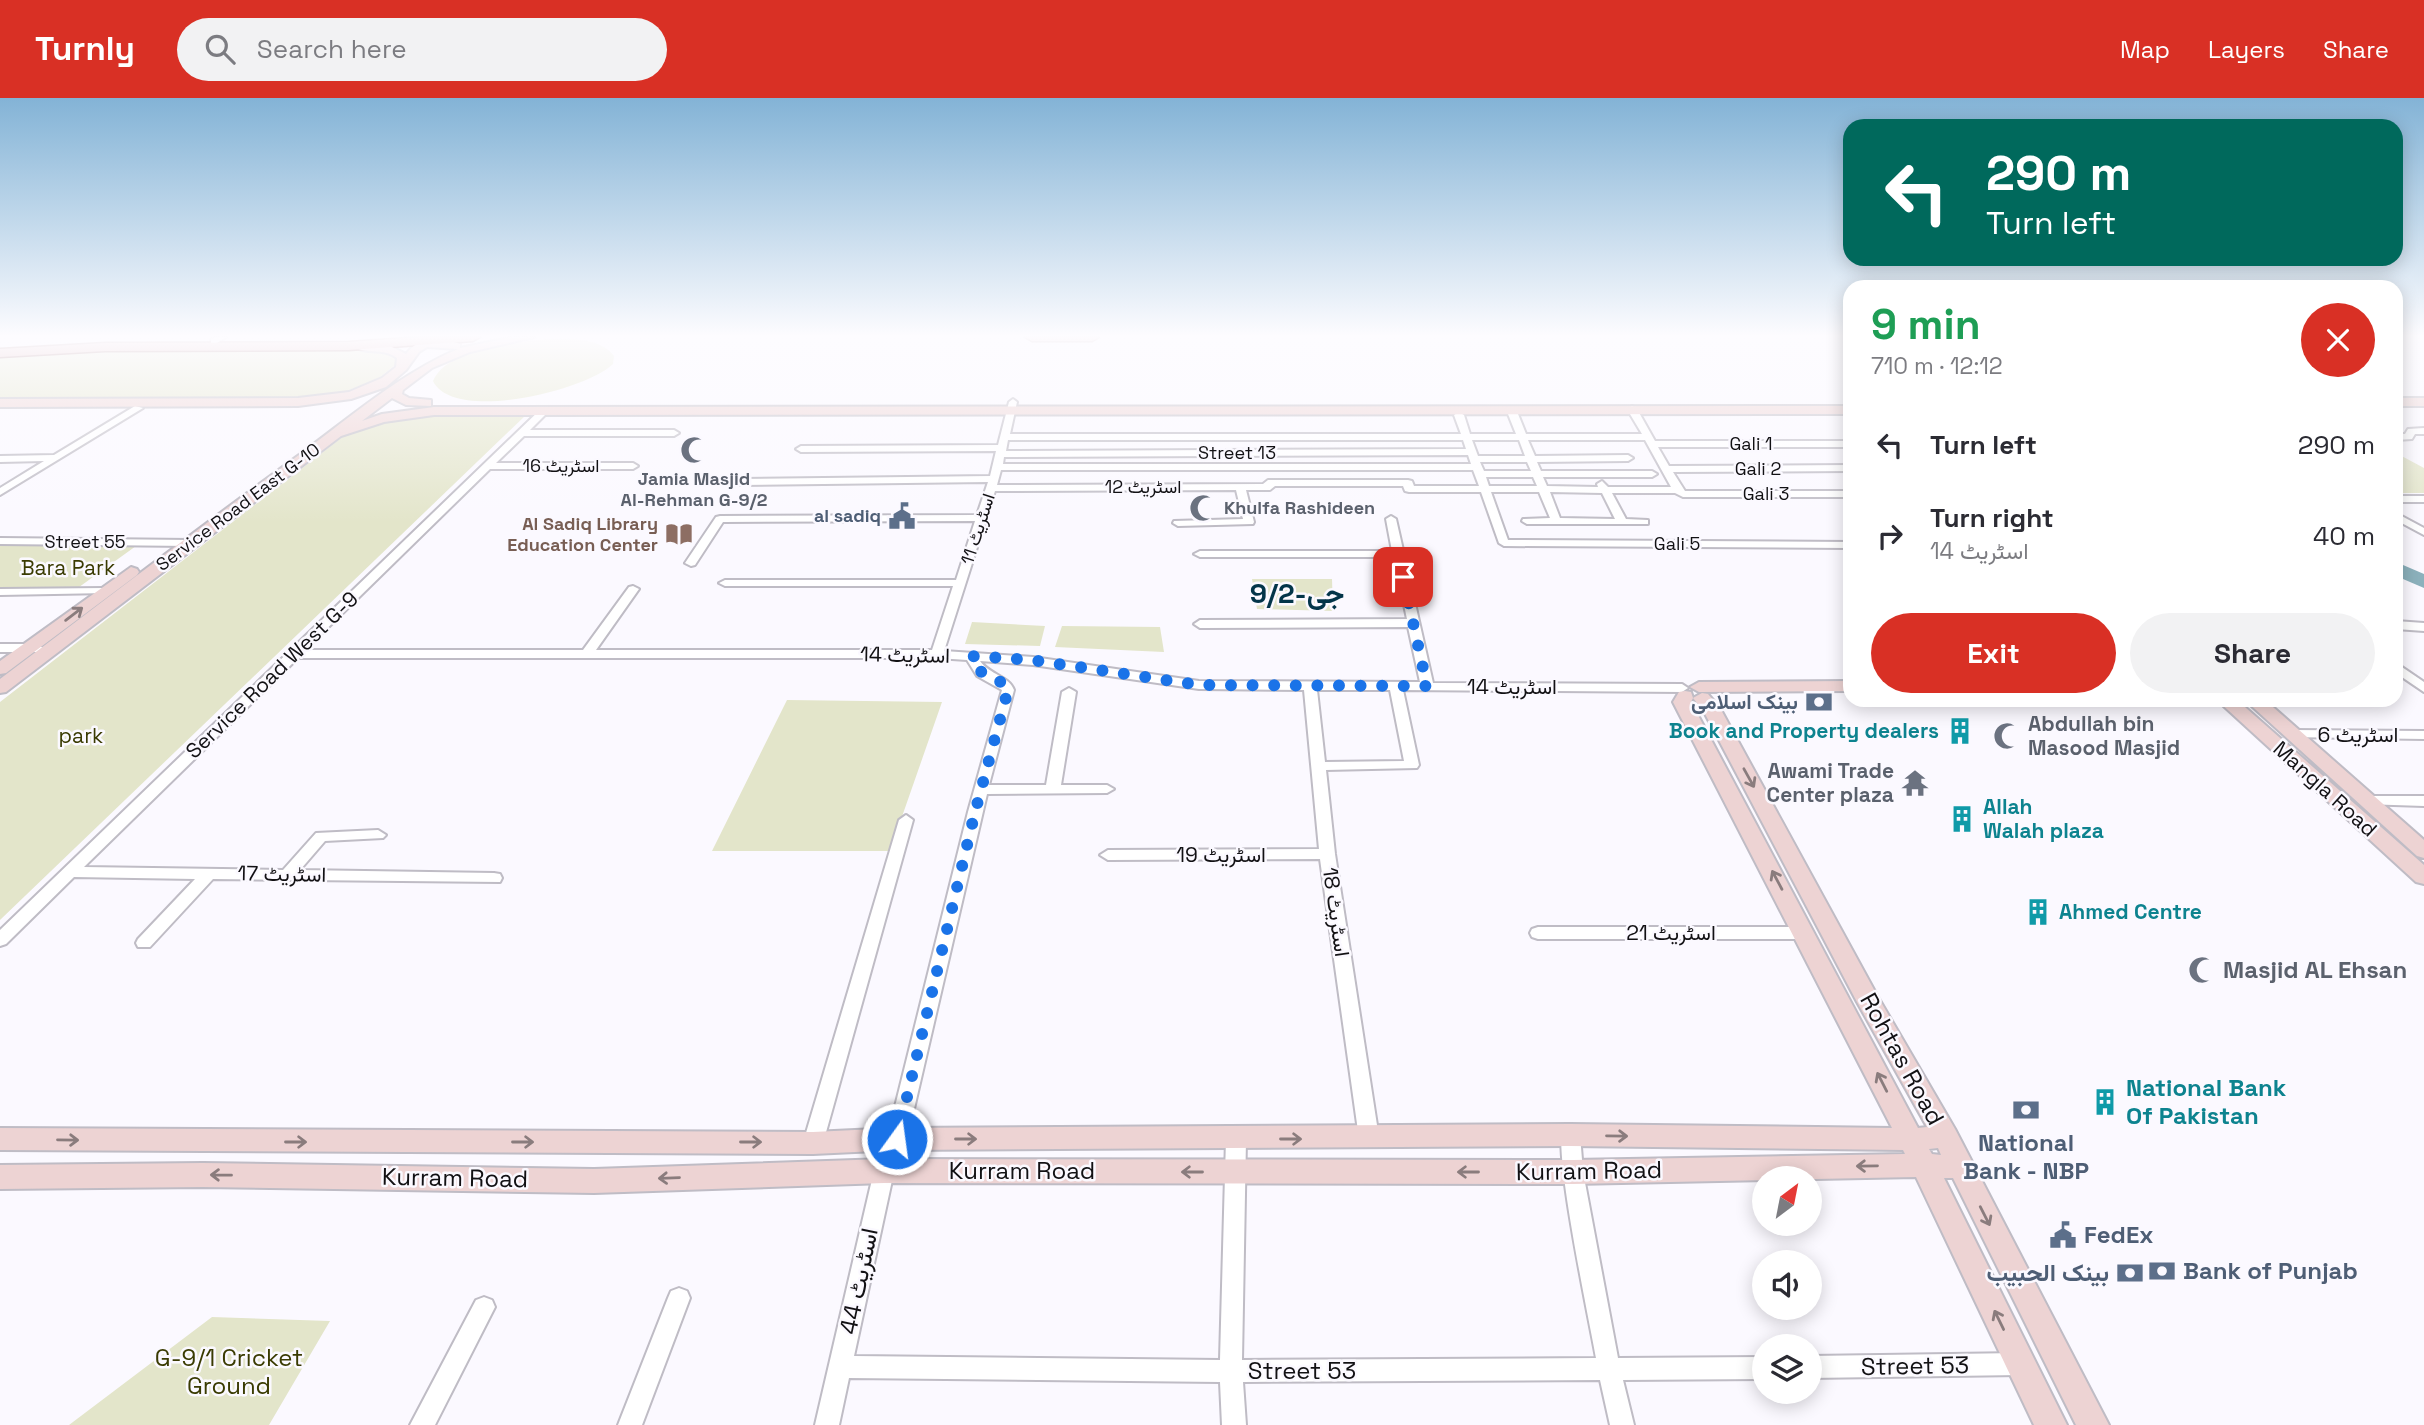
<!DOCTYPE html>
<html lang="en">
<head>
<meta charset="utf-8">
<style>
	body { margin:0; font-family:"Space Grotesk",Vazirmatn,sans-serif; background:#f2f2f3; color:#2b2b33; height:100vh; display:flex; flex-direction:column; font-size:26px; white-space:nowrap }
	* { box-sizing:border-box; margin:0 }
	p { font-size:23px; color:#7c7c81 }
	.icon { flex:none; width:38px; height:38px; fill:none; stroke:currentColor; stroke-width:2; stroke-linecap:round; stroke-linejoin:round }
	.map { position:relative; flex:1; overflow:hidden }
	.drawer { position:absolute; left:1843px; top:182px; width:560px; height:427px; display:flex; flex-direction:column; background:#fff; border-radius:21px; box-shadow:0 4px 18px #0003 }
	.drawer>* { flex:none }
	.banner { position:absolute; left:1843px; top:21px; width:560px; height:147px; border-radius:21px; box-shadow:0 4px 18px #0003; background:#00695c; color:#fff; overflow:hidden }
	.needle { width:46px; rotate:32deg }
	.controls { position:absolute; left:1752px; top:1068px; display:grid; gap:14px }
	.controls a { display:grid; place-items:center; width:70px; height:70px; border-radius:50%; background:#fff; box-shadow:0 4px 18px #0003; font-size:35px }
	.pin { position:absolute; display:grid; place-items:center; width:60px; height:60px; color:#fff; margin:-30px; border-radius:14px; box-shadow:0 4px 10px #0006 }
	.me { position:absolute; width:77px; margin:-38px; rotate:14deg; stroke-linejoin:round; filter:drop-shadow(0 0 5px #0008) }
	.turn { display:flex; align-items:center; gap:24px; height:147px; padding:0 28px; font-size:32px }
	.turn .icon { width:91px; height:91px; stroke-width:2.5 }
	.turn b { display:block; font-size:49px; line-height:60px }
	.round { display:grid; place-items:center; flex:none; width:74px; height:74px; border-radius:37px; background:#f2f2f3 }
	.summary { display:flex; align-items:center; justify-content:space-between; height:119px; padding:0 28px }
	h1 { font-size:42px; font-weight:700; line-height:52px; color:#1e9e55 }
	.primary-button { display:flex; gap:14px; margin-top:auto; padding:14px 28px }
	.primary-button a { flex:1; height:80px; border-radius:42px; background:#d93025; color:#fff; font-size:28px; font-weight:700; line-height:80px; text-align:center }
	.primary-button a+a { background:#f2f2f3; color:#2b2b33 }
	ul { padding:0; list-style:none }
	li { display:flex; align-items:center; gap:21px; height:91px; padding:0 28px }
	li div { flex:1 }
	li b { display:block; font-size:26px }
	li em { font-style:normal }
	header { display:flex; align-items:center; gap:42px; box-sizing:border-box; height:98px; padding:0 35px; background:#d93025; color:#fff }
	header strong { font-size:33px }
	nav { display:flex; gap:38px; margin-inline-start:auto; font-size:24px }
	.search { width:490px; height:63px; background:#f2f2f3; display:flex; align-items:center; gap:18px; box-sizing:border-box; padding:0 24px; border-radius:38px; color:#7c7c81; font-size:26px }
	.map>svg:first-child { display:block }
	.green { fill:#e3e5ca }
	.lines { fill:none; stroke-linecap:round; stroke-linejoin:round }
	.river { fill:#8cb1bc; fill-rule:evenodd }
	.minor-casing { stroke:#bfbcc5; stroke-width:4 }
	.secondary-casing { stroke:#bfbcc5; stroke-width:4 }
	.primary-casing { stroke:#844c4e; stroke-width:3 }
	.minor { fill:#fff; fill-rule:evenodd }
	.secondary { fill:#edd3d3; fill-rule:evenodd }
	.primary { fill:#daa6a7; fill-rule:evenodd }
	.oneway { stroke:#8a7c7d }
	.route { stroke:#1a73e8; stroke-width:12; stroke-dasharray:0 21.6 }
	.labels { text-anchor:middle; stroke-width:5; stroke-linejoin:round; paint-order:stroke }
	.far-street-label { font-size:18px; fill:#121114; stroke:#fbf9ff }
	.far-worship-label { font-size:18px; font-weight:bold; fill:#5b616d; stroke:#fbf9ff }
	.far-service-label { font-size:18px; font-weight:bold; fill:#4e5e75; stroke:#fbf9ff; text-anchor:end }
	.far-education-label { font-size:18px; font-weight:bold; fill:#785e54; stroke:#fbf9ff; text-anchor:end }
	.park-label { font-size:21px; fill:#3a3b02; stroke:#fbf9ff }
	.street-label { font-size:21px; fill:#121114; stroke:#fbf9ff }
	.service-label { font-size:21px; font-weight:bold; fill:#4e5e75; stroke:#fbf9ff; text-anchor:end }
	.worship-label { font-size:21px; font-weight:bold; fill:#5b616d; stroke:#fbf9ff; text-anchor:start }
	.culture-label { font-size:21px; font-weight:bold; fill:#0d838f; stroke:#fbf9ff; text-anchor:start }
	.near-worship-label { font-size:24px; font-weight:bold; fill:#5b616d; stroke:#fbf9ff; text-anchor:start }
	.near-street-label { font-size:24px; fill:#121114; stroke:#fbf9ff }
	.near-culture-label { font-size:24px; font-weight:bold; fill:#0d838f; stroke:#fbf9ff; text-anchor:start }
	.near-service-label { font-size:24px; font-weight:bold; fill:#4e5e75; stroke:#fbf9ff; text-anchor:start }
	.near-park-label { font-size:24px; fill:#3a3b02; stroke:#fbf9ff }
	.district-label { font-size:28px; font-weight:bold; fill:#033549; stroke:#fbf9ff }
</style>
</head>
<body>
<header>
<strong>Turnly</strong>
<div class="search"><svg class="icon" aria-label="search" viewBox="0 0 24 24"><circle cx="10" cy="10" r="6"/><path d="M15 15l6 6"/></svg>Search here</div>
<nav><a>Map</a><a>Layers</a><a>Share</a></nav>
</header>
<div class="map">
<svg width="2424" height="1327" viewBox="0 0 2424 1327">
	<rect width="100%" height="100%" fill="#fbf9ff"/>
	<path class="green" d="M548 241C570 241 600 239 614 258L613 266C585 293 453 325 433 283 447 250 516 244 548 241Z
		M0 250 368 251 387 254 395 260V267L379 280 342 295 291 301H0Z
		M414 317H526L0 822V604L354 330Z
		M2396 355 2424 370V395H2396Z
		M0 448H136L75 492H0Z
		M1252 481H1332L1333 513 1257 511Z
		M972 524 1045 528 1040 548 965 546Z
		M1062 528 1160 529 1164 554 1055 549Z
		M787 602 942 604 890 753H712Z
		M212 1219 330 1223 269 1327H69Z"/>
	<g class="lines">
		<path class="river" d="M2396 464 2424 476V490L2396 478Z"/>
		<defs>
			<path id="minor" d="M216 239H226L217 245H211V241Z
				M1013 301 1017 304 1010 336H1461L1454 317 1459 314 1464 317 1470 336H1516L1508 316 1513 313 1518 316 1526 336H1642L1627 311 1632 308 1637 311 1655 343H1850V349H1658L1669 368 1850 367V373L1673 374 1685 393H1850V399H1683L1675 395H1612L1626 421 1648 422V426H1527L1522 423 1523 421 1550 420 1539 394H1491L1508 442 1850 444V450L1504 448 1499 445 1481 394H1409L1405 393 1403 388H1275L1270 392H1246L1254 424 1253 426 1178 428 1173 425 1174 423 1243 421 1236 392 995 393 944 553 1033 559 1199 583 1420 584 1408 529 1200 530 1194 526 1200 522 1407 521 1394 459H1200L1194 456 1200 453H1392L1386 421 1391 418 1396 421 1433 585 1682 586 1688 590 1682 594 1403 592 1419 667 1417 670 1326 672 1335 756 1379 1040 1376 1046 1369 1048 1362 1046 1359 1040 1320 761 1108 762 1100 757 1108 752 1319 751 1304 592 1199 591 1033 567 980 563C990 577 1009 578 1014 592L989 687H1046L1062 594 1069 590 1076 594 1061 687H1107L1114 691 1107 695 987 696 907 1041 894 1073 854 1258 1220 1262 1226 1041 1229 1035 1236 1033 1243 1035 1246 1041 1242 1262 1596 1260C1590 1226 1553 1052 1563 1031L1570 1029 1577 1031 1580 1037 1583 1074 1618 1260 1764 1259V1281L1623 1282 1634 1327H1610L1600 1282 1243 1284 1246 1327H1222L1220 1284 849 1280 839 1327H815L874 1073 887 1041 968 714 1002 592 977 578 967 562 937 560H298L84 769 283 772 316 735 378 732 386 737 383 740 325 743 300 772 494 775 500 776 502 780 500 784 213 781 150 849H138L136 845 138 841 195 781 74 779 6 846 0 848V832L542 310 550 312 530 332H674L679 335 674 338H524L496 365H633L638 368 633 371H490L305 552H583L629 489 633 488 639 491 596 552H932L953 488H725L719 485 725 482H956L975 423 723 424 695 467 691 468 685 465 716 419 720 418 977 417 988 384 740 387 735 384 740 381 990 378 996 353 801 354 796 351 801 348 998 347 1009 304ZM1008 342H1463L1466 351 1006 353ZM1472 342H1519L1525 358H1478ZM1528 342H1645L1671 389H1608L1602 383 1597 386 1598 389 1547 388 1543 379H1652L1657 376 1652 373H1541L1537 364 1628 363 1633 360 1628 357 1535 358ZM1468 357 1471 366H1003L1004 359ZM1480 364H1527L1531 373H1484ZM1001 372H1473L1479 388H1414L1412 383 1408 382H1268L1263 386 997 387ZM1486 379H1533L1537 388H1489ZM1550 394 1602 395 1615 421 1560 420ZM1317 592H1390L1404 663 1325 664Z
				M135 308 143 310 0 397V390L44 363 0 364V358L54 357Z
				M2424 330V336H2415L2412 341 2396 342V336H2405L2408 331Z
				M2396 398H2424V404H2396Z
				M2396 415 2424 430V437L2396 422Z
				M0 440 190 442 195 445 190 448 0 446Z
				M104 490 108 491V495L0 497V491Z
				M2396 523 2424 525V533L2396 531Z
				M0 546H37L43 550 37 554H0Z
				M2396 565 2424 584V594L2396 575Z
				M2293 632 2424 633V641L2288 639 2286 636Z
				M2368 698H2424V708L2363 706 2361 703 2363 700Z
				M906 717 913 722 823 1045 820 1051 813 1053 806 1051 803 1045 899 722Z
				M1538 829H1805L1811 831 1813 835 1811 839 1805 841H1538L1532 839 1530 835 1532 831Z
				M679 1190 687 1193 690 1200 642 1327H618L668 1200 671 1193Z
				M484 1199 492 1202 495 1209 435 1327H410L476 1202Z
				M2020 1255 2028 1258 2031 1266 2028 1274 2020 1277 1810 1280V1258Z"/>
			<path id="secondary" d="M512 239H534L470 254 432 270 403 292 402 296 409 300 431 302V308L406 307 392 300 362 323 382 316 434 309 1850 308V316L434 317 384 324 341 338 6 594 0 595V581C101 505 201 428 303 354 353 317 400 276 458 251L427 249 419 254 406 272 386 289 351 301 298 308 0 309V301L298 300 349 294 382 280 396 269 397 260C383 249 365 257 352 248L354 246 388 247 406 256C419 238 441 239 460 246V250Z
				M2396 300H2424V308H2396Z
				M131 469 137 471 139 474 137 477 6 575 0 576V563Z
				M1850 583V593L1699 594 1690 589 1699 584Z
				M1685 593 1691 594 1693 600 1702 595 1708 596 1720 610 1878 899 1955 1031 2109 1327H2076L1953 1080H1944L2067 1327H2034L1916 1079 1573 1086 884 1085 594 1095 203 1089 0 1091V1067L203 1065 594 1071 884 1061 1573 1062 1905 1056 1903 1052 1570 1048 897 1052 813 1056 0 1052V1030L813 1034 897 1030 1570 1026 1892 1030 1673 604 1679 594ZM1693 600 1703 612 1857 904 1927 1029 1918 1030 1691 604ZM1938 1050 1941 1057 1932 1056 1929 1051Z
				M2217 602H2237L2424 767V786L2416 784Z
				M2245 602H2265L2424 742V760L2417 758Z"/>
			<path id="primary" d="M421 239H480L473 243 349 252 105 253 0 259V251L105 245 349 244Z
				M1025 239H1099L1092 243H1032Z"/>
		</defs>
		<use href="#minor" class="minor-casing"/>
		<use href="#secondary" class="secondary-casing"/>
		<use href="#primary" class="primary-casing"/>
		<use href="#minor" class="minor"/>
		<use href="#secondary" class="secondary"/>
		<use href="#primary" class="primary"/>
	</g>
	<defs><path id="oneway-shaft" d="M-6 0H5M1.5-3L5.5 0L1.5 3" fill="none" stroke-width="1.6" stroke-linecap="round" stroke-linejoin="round" transform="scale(1.75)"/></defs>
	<g class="oneway">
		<use href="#oneway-shaft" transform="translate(74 516) rotate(-37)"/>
		<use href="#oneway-shaft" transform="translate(1749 680) rotate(61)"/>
		<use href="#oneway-shaft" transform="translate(1777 782) rotate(-118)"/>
		<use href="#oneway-shaft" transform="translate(1882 984) rotate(-117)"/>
		<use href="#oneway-shaft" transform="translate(1617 1038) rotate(1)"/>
		<use href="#oneway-shaft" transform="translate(966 1041)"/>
		<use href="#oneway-shaft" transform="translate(1291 1041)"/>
		<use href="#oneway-shaft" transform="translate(68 1042) rotate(1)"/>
		<use href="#oneway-shaft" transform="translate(296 1044)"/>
		<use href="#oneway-shaft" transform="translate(523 1044)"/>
		<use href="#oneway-shaft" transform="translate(751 1044)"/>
		<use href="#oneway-shaft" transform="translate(1867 1068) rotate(179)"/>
		<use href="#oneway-shaft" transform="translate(1192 1074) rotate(-180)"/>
		<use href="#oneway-shaft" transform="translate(1468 1074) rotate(180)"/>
		<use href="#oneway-shaft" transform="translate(221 1077) rotate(-179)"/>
		<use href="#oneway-shaft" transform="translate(669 1080) rotate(178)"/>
		<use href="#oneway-shaft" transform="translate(1985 1118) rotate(63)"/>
		<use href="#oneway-shaft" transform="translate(1999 1222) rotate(-116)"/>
	</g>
	<linearGradient id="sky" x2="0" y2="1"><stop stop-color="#83b3d6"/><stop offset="0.56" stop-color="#fdfcff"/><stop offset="1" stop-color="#fdfcff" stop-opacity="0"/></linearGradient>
	<rect width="2424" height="425" fill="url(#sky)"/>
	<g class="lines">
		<path class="route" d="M897 1041 975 714 1008 592 1007 587 982 575 971 558 1032 562 1199 587 1427 588 1403 479"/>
	</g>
	<defs>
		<symbol id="mosque-bare" viewBox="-9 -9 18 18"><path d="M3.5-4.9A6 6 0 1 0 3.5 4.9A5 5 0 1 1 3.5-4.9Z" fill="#6b7280" stroke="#fbf9ff" stroke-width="2.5" paint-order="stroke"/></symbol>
		<symbol id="civic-bare" viewBox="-9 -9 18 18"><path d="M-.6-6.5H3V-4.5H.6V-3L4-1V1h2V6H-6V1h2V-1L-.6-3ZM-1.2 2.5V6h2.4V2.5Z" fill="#5c6f8a" stroke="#fbf9ff" stroke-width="2.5" paint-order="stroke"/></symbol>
		<symbol id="library-bare" viewBox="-9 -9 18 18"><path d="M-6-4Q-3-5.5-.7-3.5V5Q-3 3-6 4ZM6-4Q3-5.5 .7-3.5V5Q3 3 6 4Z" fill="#8d6e63" stroke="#fbf9ff" stroke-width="2.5" paint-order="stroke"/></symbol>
		<symbol id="bank-bare" viewBox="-9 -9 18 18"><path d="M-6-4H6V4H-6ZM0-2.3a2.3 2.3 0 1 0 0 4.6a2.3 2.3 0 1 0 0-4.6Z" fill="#5c6f8a" stroke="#fbf9ff" stroke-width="2.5" paint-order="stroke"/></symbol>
		<symbol id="building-bare" viewBox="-9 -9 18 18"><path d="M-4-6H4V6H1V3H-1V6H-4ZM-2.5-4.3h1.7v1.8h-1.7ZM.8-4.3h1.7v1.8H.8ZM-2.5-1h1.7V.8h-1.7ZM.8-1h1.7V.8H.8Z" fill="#0f9aa8" stroke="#fbf9ff" stroke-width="2.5" paint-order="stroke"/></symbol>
		<symbol id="temple-bare" viewBox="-9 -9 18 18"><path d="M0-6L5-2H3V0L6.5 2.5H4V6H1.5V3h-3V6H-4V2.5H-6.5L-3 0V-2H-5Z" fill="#6b7280" stroke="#fbf9ff" stroke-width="2.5" paint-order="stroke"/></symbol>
	</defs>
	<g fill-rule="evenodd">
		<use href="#mosque-bare" x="675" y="333" width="38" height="38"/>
		<use href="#mosque-bare" x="1184" y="391" width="38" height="38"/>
		<use href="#civic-bare" x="883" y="399" width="38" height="38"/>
		<use href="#library-bare" x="660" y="417" width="38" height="38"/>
		<use href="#bank-bare" x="1800" y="585" width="38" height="38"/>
		<use href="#building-bare" x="1941" y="614" width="38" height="38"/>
		<use href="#mosque-bare" x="1988" y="619" width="38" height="38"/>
		<use href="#temple-bare" x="1896" y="666" width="38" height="38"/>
		<use href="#building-bare" x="1943" y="702" width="38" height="38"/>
		<use href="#building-bare" x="2019" y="795" width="38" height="38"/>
		<use href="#mosque-bare" x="2183" y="853" width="38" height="38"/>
		<use href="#building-bare" x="2086" y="985" width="38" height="38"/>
		<use href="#bank-bare" x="2007" y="993" width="38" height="38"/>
		<use href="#civic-bare" x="2044" y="1118" width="38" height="38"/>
		<use href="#bank-bare" x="2143" y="1154" width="38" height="38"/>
		<use href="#bank-bare" x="2111" y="1156" width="38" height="38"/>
	</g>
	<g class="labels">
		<g class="far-street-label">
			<text x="1751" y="352">Gali 1</text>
			<text x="1237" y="361">Street 13</text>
			<text x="561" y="374">اسٹریٹ 16</text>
			<text x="1758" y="377">Gali 2</text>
			<text x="1143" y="395">اسٹریٹ 12</text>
			<text x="1766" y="402">Gali 3</text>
			<text transform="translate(238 409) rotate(-37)" y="6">Service Road East G-10</text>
			<text transform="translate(978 431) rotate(-72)" y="6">اسٹریٹ 11</text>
			<text x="85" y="450">Street 55</text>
			<text x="1677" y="452">Gali 5</text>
		</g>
		<g class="far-worship-label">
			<text x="694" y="387">Jamia Masjid<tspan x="694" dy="21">Al-Rehman G-9/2</tspan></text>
			<text x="1224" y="416" text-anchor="start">Khulfa Rashideen</text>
		</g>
		<g class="far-service-label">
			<text x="881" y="424">al sadiq</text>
		</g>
		<g class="far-education-label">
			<text x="658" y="432">Al Sadiq Library<tspan x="658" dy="21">Education Center</tspan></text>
		</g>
		<g class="park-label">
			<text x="68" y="477">Bara Park</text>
			<text x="81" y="645">park</text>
		</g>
		<g class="street-label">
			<text transform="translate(905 557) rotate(1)" y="7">اسٹریٹ 14</text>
			<text transform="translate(272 577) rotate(-44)" y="7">Service Road West G-9</text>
			<text x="1512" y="596">اسٹریٹ 14</text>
			<text x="2358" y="644">اسٹریٹ 6</text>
			<text transform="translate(2325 691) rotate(42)" y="7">Mangla Road</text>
			<text x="1221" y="764">اسٹریٹ 19</text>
			<text transform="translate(282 776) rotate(1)" y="7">اسٹریٹ 17</text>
			<text transform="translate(1336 814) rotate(82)" y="7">اسٹریٹ 18</text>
			<text x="1671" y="842">اسٹریٹ 21</text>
		</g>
		<g class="service-label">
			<text x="1798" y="611">بینک اسلامی</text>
		</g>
		<g class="worship-label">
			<text x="2028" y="633">Abdullah bin<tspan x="2028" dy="24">Masood Masjid</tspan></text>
			<text x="1894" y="680" text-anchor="end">Awami Trade<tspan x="1894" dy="24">Center plaza</tspan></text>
		</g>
		<g class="culture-label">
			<text x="1939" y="640" text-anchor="end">Book and Property dealers</text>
			<text x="1983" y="716">Allah<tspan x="1983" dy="24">Walah plaza</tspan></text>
			<text x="2059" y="821">Ahmed Centre</text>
		</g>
		<g class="near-worship-label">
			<text x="2223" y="880">Masjid AL Ehsan</text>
		</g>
		<g class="near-street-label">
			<text transform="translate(1902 961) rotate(61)" y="8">Rohtas Road</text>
			<text x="1022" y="1081">Kurram Road</text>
			<text transform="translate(1589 1073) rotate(-1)" y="8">Kurram Road</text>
			<text transform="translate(455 1080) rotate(1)" y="8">Kurram Road</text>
			<text transform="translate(859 1183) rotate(-78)" y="8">اسٹریٹ 44</text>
			<text transform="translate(1915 1268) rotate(-1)" y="8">Street 53</text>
			<text x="1302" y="1281">Street 53</text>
		</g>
		<g class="near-culture-label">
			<text x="2126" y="998">National Bank<tspan x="2126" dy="28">Of Pakistan</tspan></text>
		</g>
		<g class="near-service-label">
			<text x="2026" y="1053" text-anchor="middle">National<tspan x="2026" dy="28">Bank - NBP</tspan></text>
			<text x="2084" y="1145">FedEx</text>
			<text x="2183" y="1181">Bank of Punjab</text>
			<text x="2109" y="1183" text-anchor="end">بينک الحبيب</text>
		</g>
		<g class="near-park-label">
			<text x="229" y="1268">G-9/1 Cricket<tspan x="229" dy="28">Ground</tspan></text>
		</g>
		<g class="district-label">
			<text x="1297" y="505">جی-9/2</text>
		</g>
	</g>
</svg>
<div class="controls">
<a><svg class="needle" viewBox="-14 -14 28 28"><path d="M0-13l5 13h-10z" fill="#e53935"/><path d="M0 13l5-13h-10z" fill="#7c7c81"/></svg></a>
<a><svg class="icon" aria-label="sound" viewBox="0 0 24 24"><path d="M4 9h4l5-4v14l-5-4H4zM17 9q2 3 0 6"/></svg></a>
<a><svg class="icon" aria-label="layers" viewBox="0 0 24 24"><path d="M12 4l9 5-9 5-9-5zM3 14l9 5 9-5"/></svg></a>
</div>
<div class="pin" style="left:1403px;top:479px;background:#d93025"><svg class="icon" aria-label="arrive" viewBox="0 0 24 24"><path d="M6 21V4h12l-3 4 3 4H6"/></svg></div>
<svg class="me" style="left:897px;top:1041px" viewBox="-20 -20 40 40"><circle r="17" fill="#1a73e8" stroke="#fff" stroke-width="3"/><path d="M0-11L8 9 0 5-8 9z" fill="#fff"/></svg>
<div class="banner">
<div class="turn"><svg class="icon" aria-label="left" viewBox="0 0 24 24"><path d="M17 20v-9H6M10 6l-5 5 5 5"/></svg><div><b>290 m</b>Turn left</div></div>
</div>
<section class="drawer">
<div class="summary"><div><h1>9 min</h1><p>710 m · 12:12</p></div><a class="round" style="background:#d93025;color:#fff"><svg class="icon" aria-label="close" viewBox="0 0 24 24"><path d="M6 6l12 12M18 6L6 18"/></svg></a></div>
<ul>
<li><svg class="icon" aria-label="left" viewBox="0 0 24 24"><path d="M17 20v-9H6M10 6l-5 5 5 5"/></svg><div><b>Turn left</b></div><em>290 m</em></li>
<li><svg class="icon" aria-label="right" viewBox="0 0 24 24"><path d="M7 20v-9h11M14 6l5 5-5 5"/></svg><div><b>Turn right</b><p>اسٹریٹ 14</p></div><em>40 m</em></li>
</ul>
<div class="primary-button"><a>Exit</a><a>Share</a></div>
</section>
</div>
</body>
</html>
